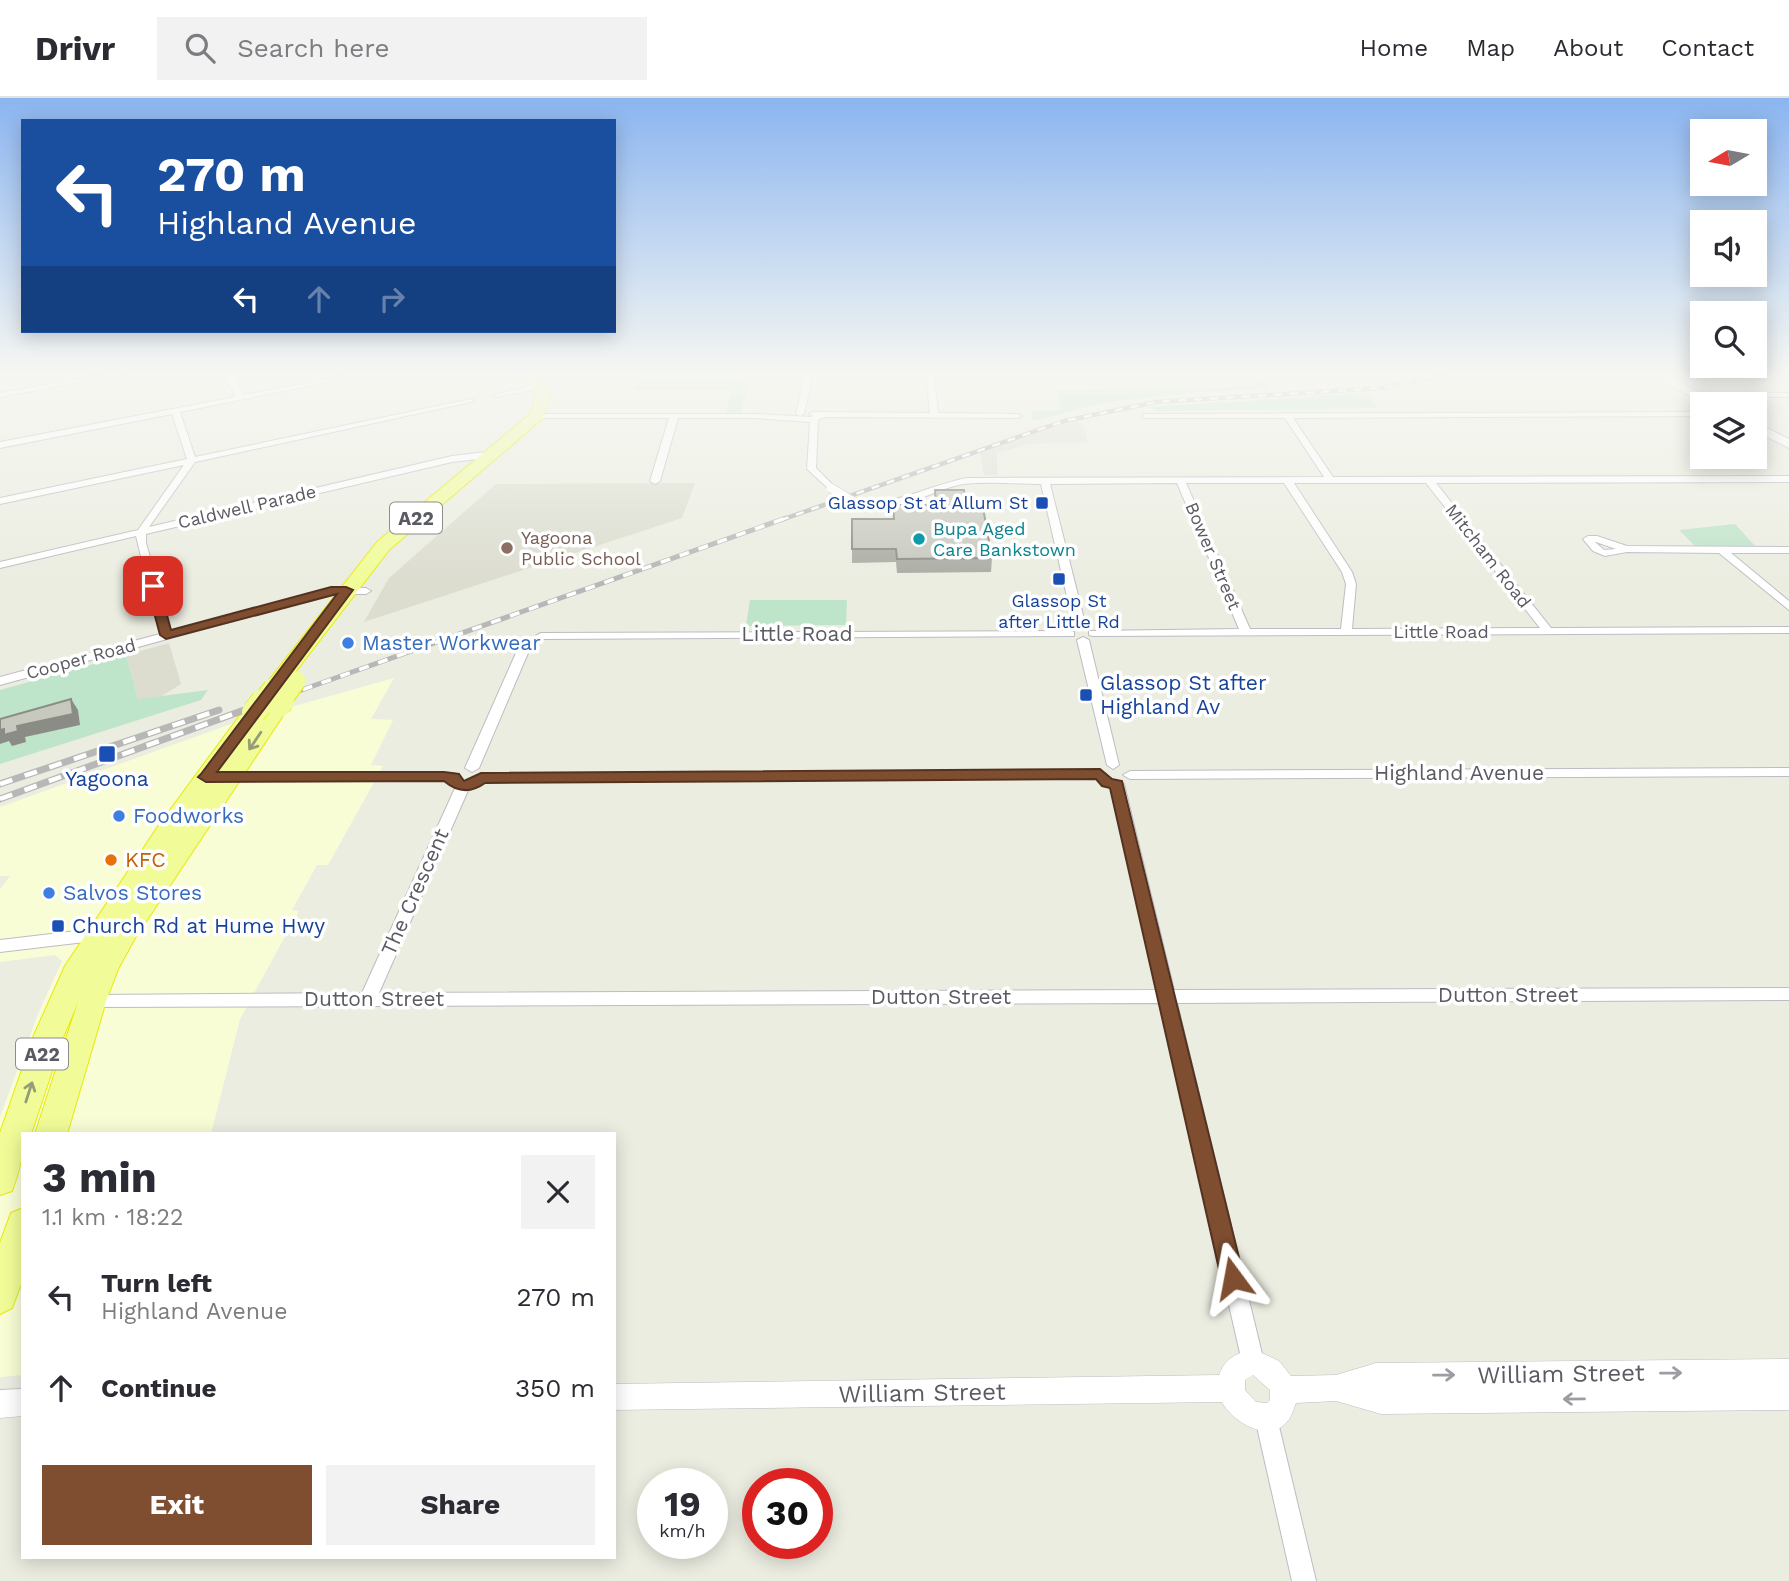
<!DOCTYPE html>
<html lang="en">
<head>
<meta charset="utf-8">
<style>
	body { margin:0; font-family:"Work Sans",sans-serif; background:#f2f2f3; color:#2b2b33; height:100vh; display:flex; flex-direction:column; font-size:26px; white-space:nowrap }
	* { box-sizing:border-box; margin:0 }
	p { font-size:23px; color:#7c7c81 }
	.icon { flex:none; width:38px; height:38px; fill:none; stroke:currentColor; stroke-width:2; stroke-linecap:round; stroke-linejoin:round }
	.map { position:relative; flex:1; overflow:hidden }
	.details { position:absolute; left:21px; top:1034px; width:595px; height:427px; display:flex; flex-direction:column; background:#fff; border-radius:0px; box-shadow:0 4px 18px #0003 }
	.details>* { flex:none }
	.banner { position:absolute; left:21px; top:21px; width:595px; height:214px; border-radius:0px; box-shadow:0 4px 18px #0003; background:#1a4fa0; color:#fff; overflow:hidden }
	.needle { width:46px; rotate:260deg }
	.buttons { position:absolute; left:1690px; top:21px; display:grid; gap:14px }
	.buttons a { display:grid; place-items:center; width:77px; height:77px; border-radius:0px; background:#fff; box-shadow:0 4px 18px #0003; font-size:35px }
	.speed { position:absolute; left:637px; top:1370px; display:flex; gap:14px; font-size:35px; font-weight:700; text-align:center }
	.speed>* { display:grid; place-content:center; width:91px; height:91px; border-radius:50%; background:#fff; box-shadow:0 4px 18px #0003; line-height:1 }
	.speed small { font-size:18px; font-weight:400 }
	.speed .limit { border:10px solid #d22; background:#fff; color:#111 }
	.pin { position:absolute; display:grid; place-items:center; width:60px; height:60px; color:#fff; margin:-30px; border-radius:14px; box-shadow:0 4px 10px #0006 }
	.me { position:absolute; width:77px; margin:-38px; rotate:347deg; stroke-linejoin:round; filter:drop-shadow(0 0 5px #0008) }
	.turn { display:flex; align-items:center; gap:24px; height:147px; padding:0 21px; font-size:32px }
	.turn .icon { width:91px; height:91px; stroke-width:2.5 }
	.turn b { display:block; font-size:49px; line-height:60px }
	.lanes { display:flex; align-items:center; height:66px; padding:0 21px; background:#0003; justify-content:center; gap:35px; direction:ltr }
	.lanes .off { opacity:.35 }
	.round { display:grid; place-items:center; flex:none; width:74px; height:74px; border-radius:0px; background:#f2f2f3 }
	.summary { display:flex; align-items:center; justify-content:space-between; height:119px; padding:0 21px }
	h1 { font-size:42px; font-weight:700; line-height:52px }
	.primary-button { display:flex; gap:14px; margin-top:auto; padding:14px 21px }
	.primary-button a { flex:1; height:80px; border-radius:0px; background:#7f4e31; color:#fff; font-size:28px; font-weight:700; line-height:80px; text-align:center }
	.primary-button a+a { background:#f2f2f3; color:#2b2b33 }
	ul { padding:0; list-style:none }
	li { display:flex; align-items:center; gap:21px; height:91px; padding:0 21px }
	li div { flex:1 }
	li b { display:block; font-size:26px }
	li em { font-style:normal }
	header { display:flex; align-items:center; gap:42px; box-sizing:border-box; height:98px; padding:0 35px; background:#fff; border-bottom:2px solid #e1e1e2 }
	header strong { font-size:33px }
	nav { display:flex; gap:38px; margin-inline-start:auto; font-size:24px }
	.search { width:490px; height:63px; background:#f2f2f3; display:flex; align-items:center; gap:18px; box-sizing:border-box; padding:0 24px; border-radius:0px; color:#7c7c81; font-size:26px }
	.map>svg:first-child { display:block }
	.commercial { fill:#f9fdd6 }
	.industrial { fill:#e0e0d9 }
	.education { fill:#dcddcf }
	.green { fill:#bee4ca }
	.lines { fill:none; stroke-linecap:round; stroke-linejoin:round }
	.minor-casing { stroke:#bcbcc3; stroke-width:2 }
	.tertiary-casing { stroke:#bcbcc3; stroke-width:1 }
	.secondary-casing { stroke:#bcbdc5; stroke-width:2 }
	.trunk-casing { stroke:#e7ea04; stroke-width:2 }
	.minor { fill:#fff; fill-rule:evenodd }
	.tertiary { fill:#fff; fill-rule:evenodd }
	.secondary { fill:#fff; fill-rule:evenodd }
	.trunk { fill:#f1fc98; fill-rule:evenodd }
	.rail-far2-casing { stroke:#b7b7b8; stroke-width:4.5 }
	.rail-far1-casing { stroke:#b7b7b8; stroke-width:5 }
	.rail-casing { stroke:#b7b7b8; stroke-width:7 }
	.rail-far2 { stroke:#fff; stroke-width:2.5; stroke-dasharray:8; stroke-linecap:butt }
	.rail-far1 { stroke:#fff; stroke-width:3.5; stroke-dasharray:10; stroke-linecap:butt }
	.rail { stroke:#fff; stroke-width:4.5; stroke-dasharray:13; stroke-linecap:butt }
	.minor-bridge-casing { stroke:#bcbcc3; stroke-width:10; stroke-linecap:butt }
	.trunk-bridge-far1-casing { stroke:#e7ea04; stroke-width:21; stroke-linecap:butt }
	.trunk-bridge-casing { stroke:#e7ea04; stroke-width:25; stroke-linecap:butt }
	.minor-bridge { stroke:#fff; stroke-width:9 }
	.trunk-bridge-far1 { stroke:#f1fc98; stroke-width:19 }
	.trunk-bridge { stroke:#f1fc98; stroke-width:24 }
	.wall { fill:#abaca3 }
	.shaded-wall { fill:#8b8c85 }
	.building { fill:#c7c8be; stroke:#8b8c85; stroke-width:2 }
	.oneway { stroke:#969b78 }
	.oneway2 { stroke:#9c9da1 }
	.route { fill:#7f4e31; stroke:#533320; stroke-width:2 }
	.transit-dot { fill:#1a4fb4; stroke:#fff; stroke-width:2.5 }
	.culture-dot { fill:#0f9aa8; stroke:#fff; stroke-width:2.5 }
	.education-dot { fill:#8d6e63; stroke:#fff; stroke-width:2.5 }
	.shop-dot { fill:#3f7fe0; stroke:#fff; stroke-width:2.5 }
	.food-dot { fill:#e8710a; stroke:#fff; stroke-width:2.5 }
	.labels { text-anchor:middle; stroke-width:7; stroke-linejoin:round; paint-order:stroke }
	.far-transit-label { font-size:18px; fill:#164399; stroke:#fff; text-anchor:end }
	.far-street-label { font-size:18px; fill:#5a5b62; stroke:#fff }
	.far-culture-label { font-size:18px; fill:#0d838f; stroke:#fff; text-anchor:start }
	.far-education-label { font-size:18px; fill:#785e54; stroke:#fff; text-anchor:start }
	.shield { fill:#fff; stroke:#8c8c91; stroke-width:2 }
	.shield-label { font-size:19px; font-weight:bold; fill:#5a5b62 }
	.street-label { font-size:21px; fill:#5a5b62; stroke:#fff }
	.shop-label { font-size:21px; fill:#366cbe; stroke:#fff; text-anchor:start }
	.transit-label { font-size:21px; fill:#164399; stroke:#fff; text-anchor:start }
	.food-label { font-size:21px; fill:#c56008; stroke:#fff; text-anchor:start }
	.near-street-label { font-size:24px; fill:#5a5b62; stroke:#fff }
</style>
</head>
<body>
<header>
<strong>Drivr</strong>
<div class="search"><svg class="icon" aria-label="search" viewBox="0 0 24 24"><circle cx="10" cy="10" r="6"/><path d="M15 15l6 6"/></svg>Search here</div>
<nav><a>Home</a><a>Map</a><a>About</a><a>Contact</a></nav>
</header>
<div class="map">
<svg width="1789" height="1483" viewBox="0 0 1789 1483">
	<rect width="100%" height="100%" fill="#ecede1"/>
	<path class="commercial" d="M394 580 371 621 393 622 371 667 383 668 328 767H317L292 812 299 813 240 921 211 1036H23V1277L0 1279V1019L38 916 62 863 55 857 0 864V791L10 778H0V709L231 626Z"/>
	<path class="industrial" d="M1074 323 1083 326 1088 344 1028 346 997 355V377H984L980 355Z"/>
	<path class="education" d="M695 385 682 420 364 524 389 480 496 386Z
		M169 545 181 586 160 599 138 601 126 557Z"/>
	<path class="green" d="M641 276H751L741 315H726L731 292H633Z
		M1245 276H1266L1268 288 1272 293 1264 291 1197 294 1101 305 1033 323 1031 313 1061 312 1056 292 1254 289Z
		M1366 295 1377 310 1157 313 1150 309Z
		M1735 426 1756 449H1696L1679 432Z
		M750 502H847L846 527 746 528Z
		M126 557 138 601 208 592 201 602 0 666V592Z"/>
	<g class="lines">
		<defs>
			<path id="minor" d="M107 276H123L0 299V295Z
				M225 276H233L243 297 353 276H368L180 314 195 359 471 301 475 303 195 364 149 429 452 358 495 353 499 356 495 359 452 364 146 436V445L171 533 331 490H366L371 493 366 496H331L0 587V579L160 536 136 438 0 470V464L138 432 184 367 0 406V400L187 361 172 316 0 350V344L235 299Z
				M805 276H813L804 316 800 318 796 316Z
				M926 276H934L938 315 1018 316 1022 318 1018 320 824 319 818 322 816 370 836 390 831 393 807 371 810 324 756 320H678L660 383 655 386 650 383 669 320H537L533 318 537 316H756L811 319 813 318 809 316 813 314 930 315Z
				M538 286H541V290L497 299 493 297Z
				M1693 295H1789V299H1693Z
				M1703 314V318L1293 320 1333 379 1789 378V384L1436 385 1551 530 1789 529V535L1093 538 1089 537V533L1239 531 1177 385 1050 386 1086 529 1080 532 1074 529 1041 386C1016 386 989 383 964 386 929 391 884 427 849 404L854 401C894 411 929 386 968 380L1324 379 1285 320H1143V316H1146ZM1186 385H1284L1342 474 1346 486 1341 531H1250ZM1294 385H1426L1540 530 1352 531 1356 486 1352 474Z
				M1597 438 1627 448 1789 449V455H1731L1789 503V512L1719 455 1627 454 1605 458 1593 453 1583 441 1588 438ZM1595 444H1596L1616 451 1604 452Z
				M1070 533 1074 534V538L543 541 531 548 479 670 472 674 465 670 520 546 541 535Z
				M1083 539 1089 542 1119 667 1113 671 1107 667 1077 542Z
				M1789 670V678L1130 681 1123 677 1130 673Z
				M1099 672 1106 676 1104 679 481 684 474 680 481 676Z
				M225 675H454L461 679 454 683 220 682 218 679 220 676Z
				M1117 682 1124 686 1174 892 1789 890V902L1177 905 1264 1264 1260 1271 1253 1275 1246 1271 1242 1264 1160 905 92 909 86 908 84 903 86 898 92 897 362 895 456 688 463 684 470 688 379 895 1157 892 1110 686Z
				M102 830 107 832 110 836 107 840 102 842 0 854V842Z
				M1266 1309 1274 1312 1277 1320 1316 1483H1292L1255 1320 1258 1312Z"/>
			<path id="tertiary" d="M1253 1251 1279 1263 1291 1278 1336 1277 1376 1265 1789 1261V1312L1381 1316 1336 1303 1296 1305C1294 1310 1292 1316 1290 1320 1272 1348 1233 1325 1222 1304L614 1312V1286L1219 1277C1226 1259 1236 1256 1253 1251ZM1253 1277 1270 1292V1302L1267 1305 1256 1304 1245 1292V1282Z
				M23 1291V1318L0 1320V1292Z"/>
			<path id="secondary" d="M1650 276H1665L1720 306H1705Z
				M1755 324 1789 341V350L1755 333Z"/>
			<path id="trunk" d="M516 276H531L543 285 550 299 542 321 389 452 280 594H266L263 590 266 586 377 444 530 316 536 299 532 290Z
				M279 601 287 602 290 607 135 840 118 871 106 903 67 1036H35L78 904 64 937 31 1036H23C23 1057 20 1073 12 1093L0 1097V1035L34 937 65 868 159 727 246 609 254 607 264 613 271 602Z
				M23 1110V1181L12 1210 0 1216V1145L11 1115Z"/>
		</defs>
		<use href="#minor" class="minor-casing"/>
		<use href="#tertiary" class="tertiary-casing"/>
		<use href="#secondary" class="secondary-casing"/>
		<use href="#trunk" class="trunk-casing"/>
		<use href="#minor" class="minor"/>
		<use href="#tertiary" class="tertiary"/>
		<use href="#secondary" class="secondary"/>
		<use href="#trunk" class="trunk"/>
		<defs>
			<path id="rail-far2" d="M781 422 1064 323 1156 304 1381 290 1457 276"/>
			<path id="rail-far1" d="M265 605 786 420"/>
			<path id="rail" d="M0 686 219 612
				M0 701 269 603"/>
		</defs>
		<use href="#rail-far2" class="rail-far2-casing"/>
		<use href="#rail-far1" class="rail-far1-casing"/>
		<use href="#rail" class="rail-casing"/>
		<use href="#rail-far2" class="rail-far2"/>
		<use href="#rail-far1" class="rail-far1"/>
		<use href="#rail" class="rail"/>
		<defs>
			<path id="minor-bridge" d="M831 390 854 404"/>
			<path id="trunk-bridge-far1" d="M261 605 273 590
				M280 605 296 583"/>
			<path id="trunk-bridge" d="M279 607 282 603
				M254 614 263 603"/>
		</defs>
		<use href="#minor-bridge" class="minor-bridge-casing"/>
		<use href="#trunk-bridge-far1" class="trunk-bridge-far1-casing"/>
		<use href="#trunk-bridge" class="trunk-bridge-casing"/>
		<use href="#minor-bridge" class="minor-bridge"/>
		<use href="#trunk-bridge-far1" class="trunk-bridge-far1"/>
		<use href="#trunk-bridge" class="trunk-bridge"/>
	</g>
	<path class="wall" d="M935 392 966 404 992 460 991 474 897 475 896 464 852 465V451L893 421V407H935Z"/>
	<path class="shaded-wall" d="M71 601 78 612 80 627 25 639 26 644 12 648 9 643 0 646V632Z"/>
	<path class="building" d="M935 392H964L966 404H982L992 460 897 461 896 451H852V421H894L893 407H936Z
		M71 601 73 616 17 628 18 633 4 637V631L0 632V621Z"/>
	<defs><path id="oneway-shaft" d="M-6 0H5M1.5-3L5.5 0L1.5 3" fill="none" stroke-width="1.6" stroke-linecap="round" stroke-linejoin="round" transform="scale(1.75)"/></defs>
	<g class="oneway">
		<use href="#oneway-shaft" transform="translate(255 643) rotate(124)"/>
		<use href="#oneway-shaft" transform="translate(29 994) rotate(-72)"/>
	</g>
	<g class="oneway2">
		<use href="#oneway-shaft" transform="translate(1671 1275) rotate(-1)"/>
		<use href="#oneway-shaft" transform="translate(1444 1277) rotate(-1)"/>
		<use href="#oneway-shaft" transform="translate(1574 1301) rotate(179)"/>
	</g>
	<linearGradient id="sky" x2="0" y2="1"><stop stop-color="#8bb5f0"/><stop offset="0.57" stop-color="#f6f7f2"/><stop offset="1" stop-color="#f6f7f2" stop-opacity="0"/></linearGradient>
	<rect width="1789" height="483" fill="url(#sky)"/>
	<path class="route" d="M153 484 159 488 171 532 331 489H346L353 492 217 674H444L459 676 464 683 481 675 1100 671 1112 681 1122 683 1244 1180 1241 1188 1233 1191 1225 1188 1221 1180 1110 690 1102 688 1096 681 485 685C470 696 457 694 444 683L206 684 198 679 201 676 337 496 166 541 160 537 147 488Z"/>
	<g class="transit-dot">
		<rect x="1035" y="398" width="14" height="14" rx="3.5"/>
		<rect x="1052" y="474" width="14" height="14" rx="3.5"/>
		<rect x="1079" y="590" width="14" height="14" rx="3.5"/>
		<rect x="98" y="647" width="18" height="18" rx="3.5"/>
		<rect x="51" y="821" width="14" height="14" rx="3.5"/>
	</g>
	<circle class="culture-dot" cx="919" cy="441" r="7"/>
	<circle class="education-dot" cx="507" cy="450" r="7"/>
	<g class="shop-dot">
		<circle cx="348" cy="545" r="7"/>
		<circle cx="119" cy="718" r="7"/>
		<circle cx="49" cy="795" r="7"/>
	</g>
	<circle class="food-dot" cx="111" cy="762" r="7"/>
	<g class="labels">
		<g class="far-transit-label">
			<text x="1028" y="411">Glassop St at Allum St</text>
			<text x="1059" y="509" text-anchor="middle">Glassop St<tspan x="1059" dy="21">after Little Rd</tspan></text>
		</g>
		<g class="far-street-label">
			<text transform="translate(247 409) rotate(-13)" y="6">Caldwell Parade</text>
			<text transform="translate(1213 458) rotate(67)" y="6">Bower Street</text>
			<text transform="translate(1488 458) rotate(52)" y="6">Mitcham Road</text>
			<text x="1441" y="540">Little Road</text>
			<text transform="translate(81 561) rotate(-15)" y="6">Cooper Road</text>
		</g>
		<g class="far-culture-label">
			<text x="933" y="437">Bupa Aged<tspan x="933" dy="21">Care Bankstown</tspan></text>
		</g>
		<g class="far-education-label">
			<text x="521" y="446">Yagoona<tspan x="521" dy="21">Public School</tspan></text>
		</g>
		<g class="shield">
			<rect x="390" y="404.5" width="52" height="31" rx="5"/>
			<rect x="16" y="940.5" width="52" height="31" rx="5"/>
		</g>
		<g class="shield-label">
			<text x="416" y="427">A22</text>
			<text x="42" y="963">A22</text>
		</g>
		<g class="street-label">
			<text x="797" y="543">Little Road</text>
			<text x="1459" y="682">Highland Avenue</text>
			<text transform="translate(415 794) rotate(-66)" y="7">The Crescent</text>
			<text x="1508" y="904">Dutton Street</text>
			<text x="941" y="906">Dutton Street</text>
			<text x="374" y="908">Dutton Street</text>
		</g>
		<g class="shop-label">
			<text x="362" y="552">Master Workwear</text>
			<text x="133" y="725">Foodworks</text>
			<text x="63" y="802">Salvos Stores</text>
		</g>
		<g class="transit-label">
			<text x="1100" y="592">Glassop St after<tspan x="1100" dy="24">Highland Av</tspan></text>
			<text x="107" y="688" text-anchor="middle">Yagoona</text>
			<text x="72" y="835">Church Rd at Hume Hwy</text>
		</g>
		<g class="food-label">
			<text x="125" y="769">KFC</text>
		</g>
		<g class="near-street-label">
			<text transform="translate(1561 1276) rotate(-1)" y="8">William Street</text>
			<text transform="translate(922 1295) rotate(-1)" y="8">William Street</text>
		</g>
	</g>
</svg>
<div class="buttons">
<a><svg class="needle" viewBox="-14 -14 28 28"><path d="M0-13l5 13h-10z" fill="#e53935"/><path d="M0 13l5-13h-10z" fill="#7c7c81"/></svg></a>
<a><svg class="icon" aria-label="sound" viewBox="0 0 24 24"><path d="M4 9h4l5-4v14l-5-4H4zM17 9q2 3 0 6"/></svg></a>
<a><svg class="icon" aria-label="search" viewBox="0 0 24 24"><circle cx="10" cy="10" r="6"/><path d="M15 15l6 6"/></svg></a>
<a><svg class="icon" aria-label="layers" viewBox="0 0 24 24"><path d="M12 4l9 5-9 5-9-5zM3 14l9 5 9-5"/></svg></a>
</div>
<div class="speed"><div>19<small>km/h</small></div><div class="limit">30</div></div>
<div class="pin" style="left:153px;top:488px;background:#d93025"><svg class="icon" aria-label="arrive" viewBox="0 0 24 24"><path d="M6 21V4h12l-3 4 3 4H6"/></svg></div>
<svg class="me" style="left:1233px;top:1180px" viewBox="-20 -20 40 40"><path d="M0-17L14 15 0 8-14 15z" fill="#7f4e31" stroke="#fff" stroke-width="4"/></svg>
<div class="banner">
<div class="turn"><svg class="icon" aria-label="left" viewBox="0 0 24 24"><path d="M17 20v-9H6M10 6l-5 5 5 5"/></svg><div><b>270 m</b>Highland Avenue</div></div>
<div class="lanes"><svg class="icon" aria-label="left" viewBox="0 0 24 24"><path d="M17 20v-9H6M10 6l-5 5 5 5"/></svg><svg class="icon off" aria-label="ahead" viewBox="0 0 24 24"><path d="M12 20V5M6 11l6-6 6 6"/></svg><svg class="icon off" aria-label="right" viewBox="0 0 24 24"><path d="M7 20v-9h11M14 6l5 5-5 5"/></svg></div>
</div>
<section class="details">
<div class="summary"><div><h1>3 min</h1><p>1.1 km · 18:22</p></div><a class="round"><svg class="icon" aria-label="close" viewBox="0 0 24 24"><path d="M6 6l12 12M18 6L6 18"/></svg></a></div>
<ul>
<li><svg class="icon" aria-label="left" viewBox="0 0 24 24"><path d="M17 20v-9H6M10 6l-5 5 5 5"/></svg><div><b>Turn left</b><p>Highland Avenue</p></div><em>270 m</em></li>
<li><svg class="icon" aria-label="ahead" viewBox="0 0 24 24"><path d="M12 20V5M6 11l6-6 6 6"/></svg><div><b>Continue</b></div><em>350 m</em></li>
</ul>
<div class="primary-button"><a>Exit</a><a>Share</a></div>
</section>
</div>
</body>
</html>
